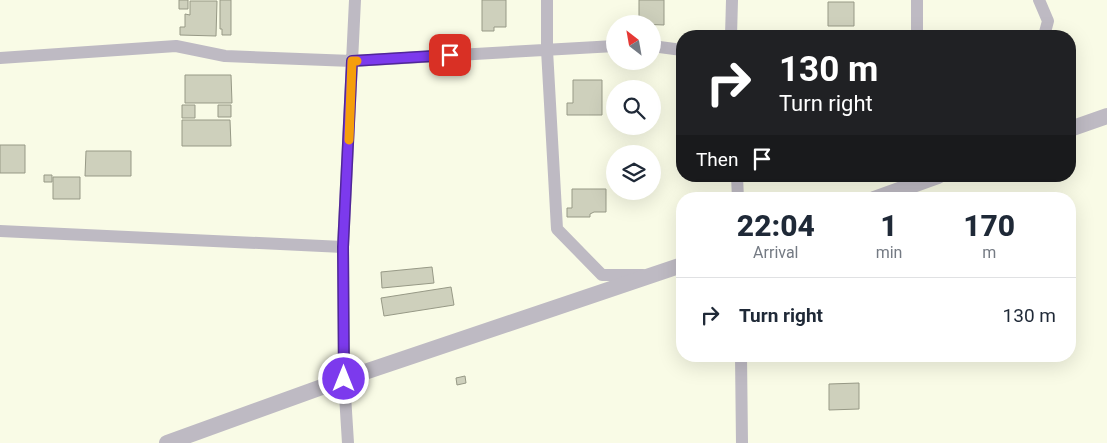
<!DOCTYPE html>
<html lang="en">
<head>
<meta charset="utf-8">
<style>
	body { margin:0; font-family:Roboto,sans-serif; background:#f6f6f7; color:#1f2937; height:100vh; display:flex; flex-direction:column; font-size:19px; white-space:nowrap }
	* { box-sizing:border-box; margin:0 }
	p { font-size:16px; color:#747a83 }
	.icon { flex:none; width:28px; height:28px; fill:none; stroke:currentColor; stroke-width:2; stroke-linecap:round; stroke-linejoin:round }
	.map { position:relative; flex:1; overflow:hidden }
	.panel { position:absolute; left:676px; top:192px; width:400px; height:170px; display:flex; flex-direction:column; background:#fff; border-radius:20px; box-shadow:0 5px 20px #0002 }
	.panel>* { flex:none }
	.guide { position:absolute; left:676px; top:30px; width:400px; height:152px; border-radius:20px; box-shadow:0 5px 20px #0002; background:#202124; color:#fff; overflow:hidden }
	.needle { width:32px; rotate:329deg }
	.fabs { position:absolute; left:606px; top:15px; display:grid; gap:10px }
	.fabs a { display:grid; place-items:center; width:55px; height:55px; border-radius:50%; background:#fff; box-shadow:0 5px 20px #0002; font-size:25px }
	.pin { position:absolute; display:grid; place-items:center; width:42px; height:42px; color:#fff; margin:-21px; border-radius:10px; box-shadow:0 2px 8px #0006 }
	.me { position:absolute; width:55px; margin:-28px; rotate:0deg; stroke-linejoin:round; filter:drop-shadow(0 0 4px #0008) }
	.turn { display:flex; align-items:center; gap:18px; height:105px; padding:0 20px; font-size:22px }
	.turn .icon { width:65px; height:65px; stroke-width:2.5 }
	.turn b { display:block; font-size:35px; line-height:42px }
	.then { display:flex; align-items:center; height:48px; padding:0 20px; background:#0003; gap:10px; font-size:19px }
	.eta { display:flex; justify-content:space-evenly; align-items:center; height:85px; text-align:center }
	.eta b { font-size:30px; font-weight:800; line-height:35px }
	ul { padding:0; list-style:none }
	li { display:flex; align-items:center; gap:15px; height:75px; padding:0 20px; border-top:1px solid #e0e1e3 }
	li div { flex:1 }
	li b { display:block; font-size:19px }
	li em { font-style:normal }
	.map>svg:first-child { display:block }
	.building { fill:#ced0bc; stroke:#979986 }
	.lines { fill:none; stroke-linecap:round; stroke-linejoin:round }
	.minor { stroke:#bebac3; stroke-width:12 }
	.tertiary { stroke:#bebac3; stroke-width:16 }
	.route-casing { stroke:#51269a; stroke-width:12 }
	.route { stroke:#7c3aed; stroke-width:9 }
	.slow { stroke:#f59e0b; stroke-width:9 }
</style>
</head>
<body>
<div class="map">
<svg width="1107" height="443" viewBox="0 0 1107 443">
	<rect width="100%" height="100%" fill="#f9fbe6"/>
	<path class="building" d="M179 0H188V9H179Z
		M220 0H231V35H222V29H220Z
		M482 0H506V27H494V31H482Z
		M639 0H664V25L639 24Z
		M190 1H217L216 36 180 35V27H185V14L190 15Z
		M828 2H854V26H828Z
		M185 75H231L232 103H185Z
		M573 80H602V115H567V103H573Z
		M182 105H195V118H182Z
		M218 105H231V117H218Z
		M182 120H230L231 146H182Z
		M679 125H682V149H679Z
		M0 145H25V173H0Z
		M86 151H131V176H85Z
		M44 175H52V182H44Z
		M53 177H80V199H53Z
		M572 189H606V212H594L590 214V217H567V208H572Z
		M432 267 434 283 382 288 381 272Z
		M451 287 454 305 384 316 381 298Z
		M465 376 466 383 457 385 456 378Z
		M859 383V409L829 410V384Z"/>
	<g class="lines">
		<path class="minor" d="M547 0V50L557 229 602 275H643
			M1039 0 1048 21 1044 36
			M731 36 732 0
			M917 36V0
			M652 46 682 50
			M0 58 176 46 225 56 352 61 615 46
			M737 176 738 199
			M0 231 343 247
			M741 356 742 443
			M348 443 344 379 343 247 355 0"/>
		<path class="tertiary" d="M1070 129 1107 116
			M874 199 938 176
			M167 443 344 379 682 265"/>
	</g>
	<g class="lines">
		<defs>
			<path id="route" d="M344 379 343 247 352 61 450 55"/>
		</defs>
		<use href="#route" class="route-casing"/>
		<use href="#route" class="route"/>
		<path class="slow" d="M349 140 352 61H357"/>
	</g>
</svg>
<div class="fabs">
<a><svg class="needle" viewBox="-14 -14 28 28"><path d="M0-13l5 13h-10z" fill="#e53935"/><path d="M0 13l5-13h-10z" fill="#747a83"/></svg></a>
<a><svg class="icon" aria-label="search" viewBox="0 0 24 24"><circle cx="10" cy="10" r="6"/><path d="M15 15l6 6"/></svg></a>
<a><svg class="icon" aria-label="layers" viewBox="0 0 24 24"><path d="M12 4l9 5-9 5-9-5zM3 14l9 5 9-5"/></svg></a>
</div>
<div class="pin" style="left:450px;top:55px;background:#d93025"><svg class="icon" aria-label="arrive" viewBox="0 0 24 24"><path d="M6 21V4h12l-3 4 3 4H6"/></svg></div>
<svg class="me" style="left:344px;top:379px" viewBox="-20 -20 40 40"><circle r="17" fill="#7c3aed" stroke="#fff" stroke-width="3"/><path d="M0-11L8 9 0 5-8 9z" fill="#fff"/></svg>
<div class="guide">
<div class="turn"><svg class="icon" aria-label="right" viewBox="0 0 24 24"><path d="M7 20v-9h11M14 6l5 5-5 5"/></svg><div><b>130 m</b>Turn right</div></div>
<div class="then">Then<svg class="icon" aria-label="arrive" viewBox="0 0 24 24"><path d="M6 21V4h12l-3 4 3 4H6"/></svg></div>
</div>
<section class="panel">
<div class="eta">
<div><b>22:04</b><p>Arrival</p></div>
<div><b>1</b><p>min</p></div>
<div><b>170</b><p>m</p></div>
</div>
<ul>
<li><svg class="icon" aria-label="right" viewBox="0 0 24 24"><path d="M7 20v-9h11M14 6l5 5-5 5"/></svg><div><b>Turn right</b></div><em>130 m</em></li>
</ul>
</section>
</div>
</body>
</html>
